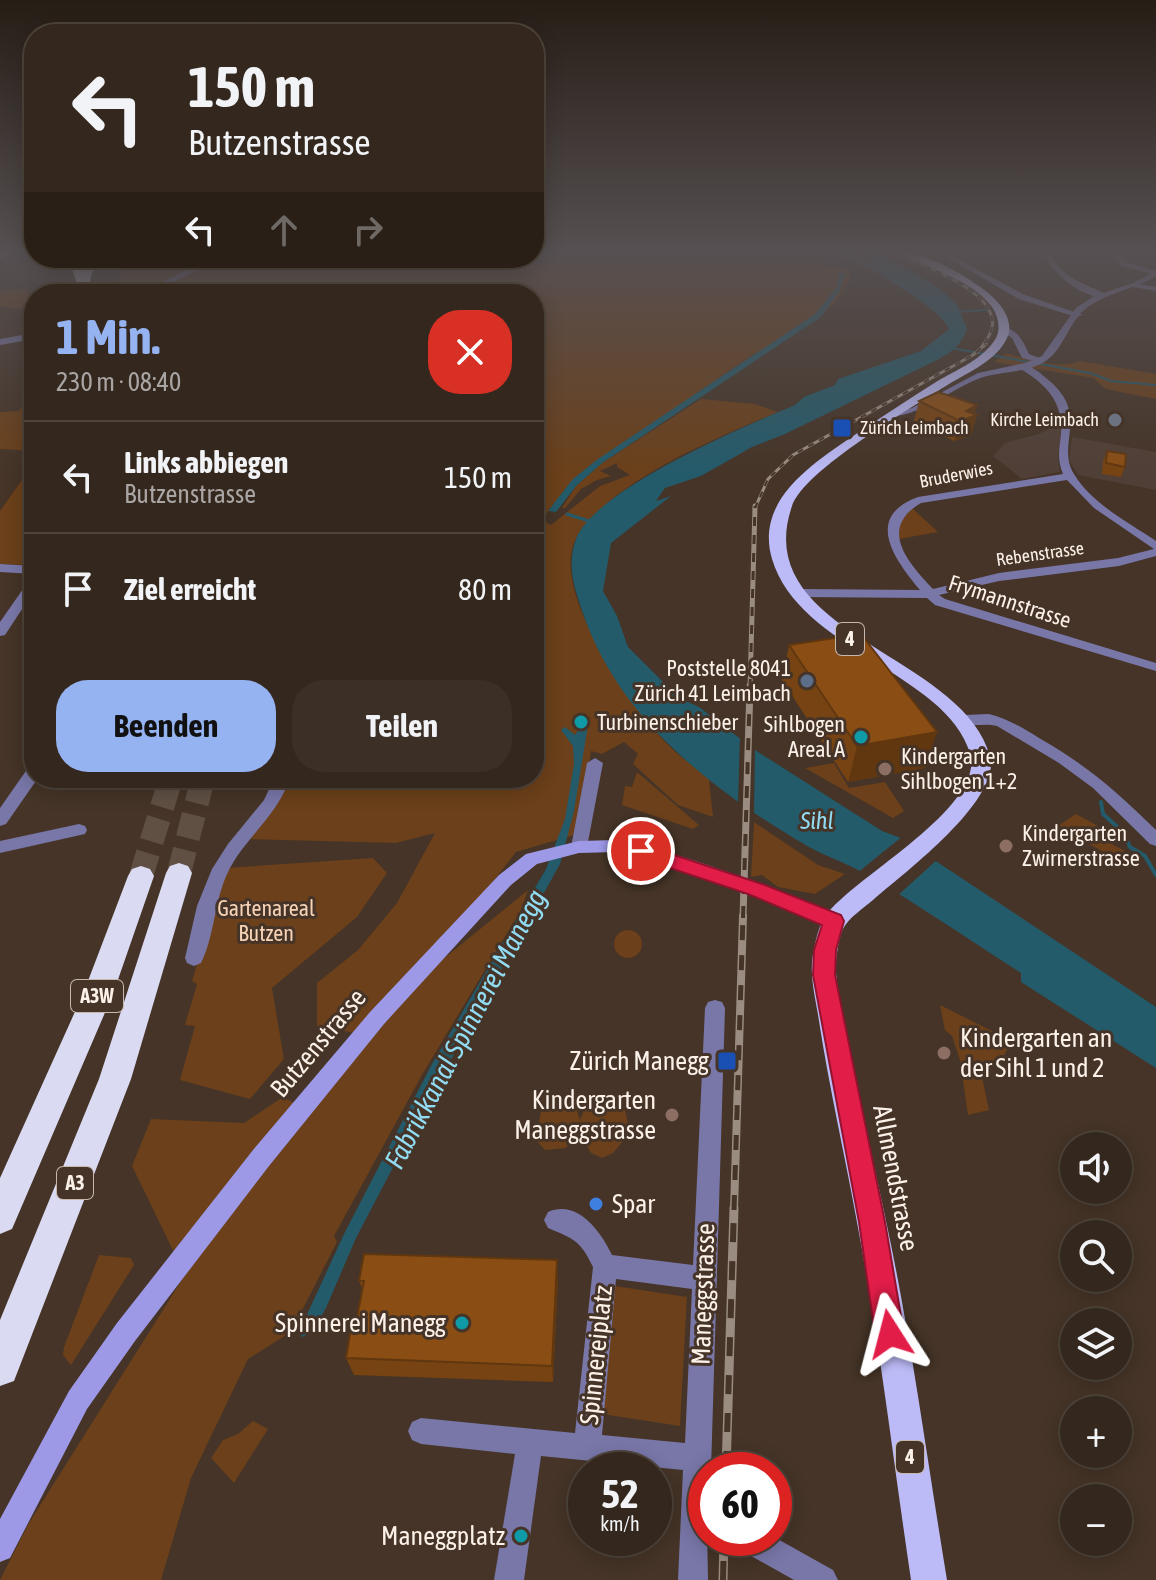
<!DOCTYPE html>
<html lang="de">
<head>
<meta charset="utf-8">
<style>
	body { margin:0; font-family:"Asap Condensed",sans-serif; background:#3c2f26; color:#f1f3f6; height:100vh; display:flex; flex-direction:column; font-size:30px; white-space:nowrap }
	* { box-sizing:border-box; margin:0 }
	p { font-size:26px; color:#a9a5a4 }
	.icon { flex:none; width:44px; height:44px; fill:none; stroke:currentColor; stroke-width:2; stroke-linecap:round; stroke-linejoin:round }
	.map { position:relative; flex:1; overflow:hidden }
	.sheet { position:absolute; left:24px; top:284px; width:520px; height:504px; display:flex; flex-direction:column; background:#34271d; border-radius:32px; box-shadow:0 4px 20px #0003,0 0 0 2px #4e443b }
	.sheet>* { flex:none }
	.guide { position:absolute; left:24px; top:24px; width:520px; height:244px; border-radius:32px; box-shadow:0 4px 20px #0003,0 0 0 2px #4e443b; background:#34271d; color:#f1f3f6; overflow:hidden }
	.controls { position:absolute; left:1060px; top:1132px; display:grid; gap:16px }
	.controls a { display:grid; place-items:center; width:72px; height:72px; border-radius:50%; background:#34271d; box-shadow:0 4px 20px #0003,0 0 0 2px #4e443b; font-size:40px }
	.speed { position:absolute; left:568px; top:1452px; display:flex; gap:16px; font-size:40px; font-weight:700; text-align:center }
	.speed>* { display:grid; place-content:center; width:104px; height:104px; border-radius:50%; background:#34271d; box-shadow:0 4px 20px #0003,0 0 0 2px #4e443b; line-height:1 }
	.speed small { font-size:20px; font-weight:400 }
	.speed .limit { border:12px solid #d22; background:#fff; color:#111 }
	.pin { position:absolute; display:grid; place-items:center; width:68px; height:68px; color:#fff; margin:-34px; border:4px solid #fff; border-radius:50%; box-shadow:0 2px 8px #0007 }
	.me { position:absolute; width:88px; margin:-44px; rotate:351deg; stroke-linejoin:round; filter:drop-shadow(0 0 6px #0008) }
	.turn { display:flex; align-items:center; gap:28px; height:168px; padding:0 32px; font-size:36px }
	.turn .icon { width:104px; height:104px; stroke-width:2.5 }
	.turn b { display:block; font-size:56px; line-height:68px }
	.lanes { display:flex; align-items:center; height:76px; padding:0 32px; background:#0003; justify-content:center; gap:40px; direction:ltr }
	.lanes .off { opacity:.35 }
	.round { display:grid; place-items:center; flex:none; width:84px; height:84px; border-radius:32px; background:#3c2f26 }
	.summary { display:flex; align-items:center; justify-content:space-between; height:136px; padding:0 32px }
	h1 { font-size:48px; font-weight:700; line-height:60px; color:#95b2f1 }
	.primary-button { display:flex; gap:16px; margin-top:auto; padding:16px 32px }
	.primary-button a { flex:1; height:92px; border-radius:32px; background:#95b2f1; color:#111; font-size:32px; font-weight:700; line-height:92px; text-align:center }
	.primary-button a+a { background:#3c2f26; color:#f1f3f6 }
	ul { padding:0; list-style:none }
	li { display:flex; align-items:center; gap:24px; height:112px; padding:0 32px; border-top:2px solid #4e443b }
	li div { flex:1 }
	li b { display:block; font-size:30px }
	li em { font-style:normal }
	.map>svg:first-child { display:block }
	.education { fill:#503f36 }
	.green { fill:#6b401a }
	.water { fill:#245b6b }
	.pier { fill:#453427 }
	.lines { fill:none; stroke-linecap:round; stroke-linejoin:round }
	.stream-far2 { stroke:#245b6b; stroke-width:2 }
	.stream-far1 { stroke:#245b6b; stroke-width:3 }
	.stream { stroke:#245b6b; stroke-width:4 }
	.motorway-tunnel { stroke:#605044; stroke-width:24; stroke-dasharray:24 12; stroke-linecap:butt }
	.minor { fill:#7977a8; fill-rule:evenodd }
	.tertiary { fill:#7977a8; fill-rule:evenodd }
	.secondary { fill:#9d99e7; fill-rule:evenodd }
	.primary { fill:#bcbbf7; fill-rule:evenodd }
	.motorway { fill:#dadaf2; fill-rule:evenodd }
	.rail-far4-casing { stroke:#9a8c81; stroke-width:3 }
	.rail-far3-casing { stroke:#9a8c81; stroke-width:5 }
	.rail-far2-casing { stroke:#9a8c81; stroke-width:7 }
	.rail-far1-casing { stroke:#9a8c81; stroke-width:8 }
	.rail-casing { stroke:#9a8c81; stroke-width:9 }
	.rail-far4 { stroke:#453427; stroke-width:2; stroke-dasharray:6; stroke-linecap:butt }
	.rail-far3 { stroke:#453427; stroke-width:3; stroke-dasharray:9; stroke-linecap:butt }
	.rail-far2 { stroke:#453427; stroke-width:4; stroke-dasharray:12; stroke-linecap:butt }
	.rail-far1 { stroke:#453427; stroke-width:5; stroke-dasharray:15; stroke-linecap:butt }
	.rail { stroke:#453427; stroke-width:6; stroke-dasharray:19; stroke-linecap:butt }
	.wall { fill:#774312 }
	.shaded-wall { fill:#61370f }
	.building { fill:#8a4e15; stroke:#61370f; stroke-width:2 }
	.route { fill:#e11d48; stroke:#92132f; stroke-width:2 }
	.worship-dot { fill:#6b7280; stroke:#453427; stroke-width:3 }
	.transit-dot { fill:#1a4fb4; stroke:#453427; stroke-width:3 }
	.service-dot { fill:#5c6f8a; stroke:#453427; stroke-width:3 }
	.culture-dot { fill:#0f9aa8; stroke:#453427; stroke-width:3 }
	.education-dot { fill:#8d6e63; stroke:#453427; stroke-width:3 }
	.shop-dot { fill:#3f7fe0; stroke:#453427; stroke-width:3 }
	.labels { text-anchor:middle; stroke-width:6; stroke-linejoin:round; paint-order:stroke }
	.far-poi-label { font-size:18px; fill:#fcf1e9; stroke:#453427; text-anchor:end }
	.far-street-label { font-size:18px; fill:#fcf1e9; stroke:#453427 }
	.shield { fill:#453427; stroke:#c5b8af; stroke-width:2 }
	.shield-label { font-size:20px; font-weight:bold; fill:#fcf1e9 }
	.street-label { font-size:22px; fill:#fcf1e9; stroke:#453427 }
	.poi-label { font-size:22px; fill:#fcf1e9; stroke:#453427; text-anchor:start }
	.park-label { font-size:22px; fill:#f6d2b7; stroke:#453427 }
	.water-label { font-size:24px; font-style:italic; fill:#91dbf3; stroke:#453427 }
	.near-poi-label { font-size:26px; fill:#fcf1e9; stroke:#453427; text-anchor:end }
	.near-street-label { font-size:26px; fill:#fcf1e9; stroke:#453427 }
	.near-water-label { font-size:28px; font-style:italic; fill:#91dbf3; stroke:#453427 }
</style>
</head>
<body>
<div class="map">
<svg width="1156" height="1580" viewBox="0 0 1156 1580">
	<rect width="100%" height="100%" fill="#453427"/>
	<path class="education" d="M1064 421 1058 457 1060 472 1022 479 993 456 1005 443 1039 434Z
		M1072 437 1156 452V490L1078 475 1069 460Z"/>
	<path class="green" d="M534 253H810L825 267 847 269 851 277C834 319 790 333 753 355 726 372 699 392 672 410 619 446 579 466 542 520L551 525 600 486 630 475 617 467V463L600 471 611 476 597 480 581 489 565 508H562L576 486 602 463 701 399 755 404 778 412C718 437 614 480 578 535 546 585 627 696 659 735 672 751 692 765 709 779L713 817 678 805 633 764 638 754 624 742 602 754 591 751 581 821 574 835 516 852 492 883 355 1033 317 1026V983L358 950 397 903 435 833 396 843 246 839 277 800 262 778H534V294H209L147 289 149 285 114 284 134 258H534Z
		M24 289 34 297V333L29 328 20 330 31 313 28 310 0 306V291Z
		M1006 353C1029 360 1057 369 1080 361L1156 374V399L1106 389 1093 378 994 362Z
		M29 398H34V451L0 449V412L19 411Z
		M34 463V560L26 565 0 564V511Z
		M912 508 938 532 899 539 898 523Z
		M834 763 849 788 885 782 904 811 893 818 805 768Z
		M637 772 699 825 693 829 622 805 625 786 632 787Z
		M1076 814 1098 826 1092 833 1132 855 1124 864 1058 826Z
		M754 822 818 865 845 874 815 894 778 887 762 875 751 877Z
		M373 858 387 873 357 917 272 988 284 1059 250 1099 180 1080 195 1026 185 1025 197 984 192 981 226 868Z
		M528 890 521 910 422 1075 334 1236 337 1242 291 1332 248 1359 191 1478 161 1580H0L29 1523 185 1275 132 1166 151 1119 244 1123 283 1097 305 1109 426 973Z
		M614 944a14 14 0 1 1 28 0a14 14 0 1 1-28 0Z
		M940 1005 1012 1041 1002 1059 982 1077 989 1110 968 1115 960 1060 952 1036 945 1030Z
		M544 1093 572 1096 580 1120 585 1108 605 1103 625 1110 630 1133 613 1153 602 1158 591 1153 578 1131 566 1148 545 1150 536 1140Z
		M99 1255 131 1258 134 1265 71 1365 63 1355 64 1347Z
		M615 1286 687 1297 680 1426 602 1414Z
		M253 1421 268 1429 234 1483 211 1458 223 1440 238 1434Z"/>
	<path class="water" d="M833 253H855L873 265 872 259 862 253H881L940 289 957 304 967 329C961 345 953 351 939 359L785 434 752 447 701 476 665 488 656 501 671 496 611 543 603 591 617 616 628 647 679 698 699 707 755 750 882 831 901 838 1156 1007V1068L1021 982V973C968 939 916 903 862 872 844 862 825 856 807 846 715 792 620 720 584 616 575 590 566 567 576 539 595 489 745 426 795 405L804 397 835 385 838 379 921 351 949 329C942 308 855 257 833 253Z
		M839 273 845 274 839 292 821 317 602 463 576 486 556 512 548 511 573 479 598 459 815 314 836 288Z
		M582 725H588L574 811 560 864 423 1110 356 1238 326 1308 312 1332 302 1337 299 1332 344 1234 432 1064 546 869 565 819 574 764 573 746 561 730 565 727 575 735Z"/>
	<path class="pier" d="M740 734 755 746 754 815 738 804Z
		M904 835 939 858 895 898 856 874Z"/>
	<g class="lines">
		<path class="stream-far2" d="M954 312 987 310
			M951 348 1090 373 1111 381 1156 385"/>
		<path class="stream-far1" d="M567 514 595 523"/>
		<path class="stream" d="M1101 802 1103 814 1123 832 1130 847 1145 856 1156 875"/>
		<path class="motorway-tunnel" d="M179 873 203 778
			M141 876 171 778"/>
		<path class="minor" d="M1044 253H1050C1062 280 1086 283 1109 296 1087 303 1051 273 1044 253Z
			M1113 253H1119L1127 262 1156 271V275L1121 266Z
			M950 255 1025 295 1083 315 1076 317 1019 299 948 258Z
			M207 259 214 261 151 294H141Z
			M1133 283 1156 287V291L1133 287Z
			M1002 328C1018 328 1023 342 1029 354L1042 359V363L1022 358 1012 338 1002 332Z
			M34 333V339L0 345V339Z
			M1019 364C1029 364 1038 371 1046 378 1092 414 1055 443 1074 474 1092 504 1128 522 1156 541V556L1119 566 999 581 939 595 945 599 1156 663V671L935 605 927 598 800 597 794 593 800 589 920 590C895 560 863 517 918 497L1063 474C1057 460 1059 450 1061 435 1064 402 1046 384 1019 368ZM1067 480 1094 508 1154 549 1118 558 999 573 933 589C907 562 878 528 921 503Z
			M0 564 34 566V574L0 572Z
			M34 578V591L5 635 0 636V622L30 579Z
			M989 714C1008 719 1023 728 1039 738 1088 766 1116 791 1156 830V846L1150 844 1093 788 1059 763 997 726C984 722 966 729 957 720L964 715Z
			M595 758 603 763 587 847 585 851H573L571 847 587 763Z
			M34 767V778H38L6 824 0 826V808L28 768Z
			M282 778 288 783C275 818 244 839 228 872 214 901 215 935 201 963L194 966 187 963 185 958 197 906 212 869 228 844 264 800 274 779Z
			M79 824 85 826 87 830 85 834 0 853V841Z
			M715 1000 722 1002 725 1008 711 1470H706L708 1580H678L683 1470 541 1456 524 1580H494L515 1454 421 1444 412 1440 408 1431 412 1422 421 1418 575 1433 593 1267C580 1240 574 1239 548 1228L544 1220 548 1212C578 1199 601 1232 612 1255L693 1265 705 1008 708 1002ZM616 1279 692 1289 685 1443 602 1435Z
			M774 1537 833 1570 838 1580H794L737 1548 733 1538Z"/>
		<path class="tertiary" d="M1156 271V276C1133 290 1104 293 1084 310 1069 323 1063 349 1047 360 1031 372 1006 371 987 376 955 385 932 410 897 416L892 413 912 408 978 373 1025 363 1042 356 1076 308 1094 296 1133 283Z"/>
		<path class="secondary" d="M4 253H12L0 259V254Z
			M616 840C693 855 768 887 840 916L843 921 840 926 834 928 749 894 640 857 616 852 579 853 537 864 511 885 384 1024 269 1166 135 1341 87 1409 10 1558 0 1562V1519L69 1391 117 1323 253 1150 370 1012 499 875 526 854 579 841Z"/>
		<path class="primary" d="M900 253C927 253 961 273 983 289 997 299 1016 319 1007 338 997 360 969 372 949 384 914 406 804 470 792 506 748 634 962 653 990 756 1002 800 904 873 873 900 864 908 848 918 843 929 840 935 838 946 837 953 833 974 840 998 844 1019 856 1085 871 1151 885 1216 911 1336 927 1459 947 1580H911C893 1459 879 1337 856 1217 844 1152 829 1086 819 1021 816 1000 809 976 813 954 815 943 819 924 826 915 855 876 986 807 970 753 946 673 799 650 772 559 754 498 817 461 859 432 885 415 910 398 936 382 956 370 984 359 996 338 1001 328 998 316 992 307 970 277 928 271 900 253Z"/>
		<path class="motorway" d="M68 258H78L82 267 91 258H102C92 270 87 279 93 294H81Z
			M179 863 188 866 192 873 131 1079 14 1381 0 1386V1320L99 1079 166 873 170 866Z
			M141 866 150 869 154 876 113 994 12 1229 0 1234V1178L83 994 128 876 132 869Z"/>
		<defs>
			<path id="rail-far4" d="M892 253C919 264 985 286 992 318 995 331 985 342 978 352
				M755 508 768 479 793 455 973 355 986 344"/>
			<path id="rail-far3" d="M750 688 755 506"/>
			<path id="rail-far2" d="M743 918 750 686"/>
			<path id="rail-far1" d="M734 1210 743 916"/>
			<path id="rail" d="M726 1470 734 1208
				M723 1580 724 1538"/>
		</defs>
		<use href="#rail-far4" class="rail-far4-casing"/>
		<use href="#rail-far3" class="rail-far3-casing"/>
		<use href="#rail-far2" class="rail-far2-casing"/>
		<use href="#rail-far1" class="rail-far1-casing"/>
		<use href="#rail" class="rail-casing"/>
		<use href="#rail-far4" class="rail-far4"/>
		<use href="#rail-far3" class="rail-far3"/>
		<use href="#rail-far2" class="rail-far2"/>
		<use href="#rail-far1" class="rail-far1"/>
		<use href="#rail" class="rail"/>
	</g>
	<path class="wall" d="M919 401 977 415 971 435 954 441 914 421Z
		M1107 451 1125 467 1121 477 1102 474 1103 461Z
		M789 645 925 768 848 782 782 680Z
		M558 1279 553 1382 354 1375 346 1358 355 1328 362 1288 359 1281Z"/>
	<path class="shaded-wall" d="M977 405 974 416 977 415 971 435 954 441 960 421 966 411Z
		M937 732 925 768 848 782 857 746Z
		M557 1260 558 1279 553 1382 552 1366Z"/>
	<path class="building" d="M938 392 977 405 966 411 977 415 960 421 919 401Z
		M1107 451 1126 454 1125 467 1106 463Z
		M861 634 937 732 857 746 789 645Z
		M364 1254 557 1260 552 1366 346 1358 351 1328H355L364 1281H359Z"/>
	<linearGradient id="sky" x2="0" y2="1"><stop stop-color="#261d15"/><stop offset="0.53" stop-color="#565052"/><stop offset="1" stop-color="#565052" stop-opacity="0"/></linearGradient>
	<rect width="1156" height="474" fill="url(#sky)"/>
	<path class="route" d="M641 844 762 884 841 915 844 921 836 950 835 975 885 1222 904 1334 900 1344 890 1348 879 1344 875 1334 859 1222 813 975 814 950 822 925 748 894 634 856 631 851 634 846Z"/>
	<circle class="worship-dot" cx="1115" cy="420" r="8"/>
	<g class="transit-dot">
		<rect x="832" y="418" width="20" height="20" rx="4"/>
		<rect x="717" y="1051" width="20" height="20" rx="4"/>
	</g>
	<circle class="service-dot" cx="807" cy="681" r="8"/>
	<g class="culture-dot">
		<circle cx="581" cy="722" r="8"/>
		<circle cx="861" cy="737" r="8"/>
		<circle cx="462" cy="1323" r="8"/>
		<circle cx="521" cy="1536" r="8"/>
	</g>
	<g class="education-dot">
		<circle cx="885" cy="769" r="8"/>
		<circle cx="1006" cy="846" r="8"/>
		<circle cx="944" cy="1053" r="8"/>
		<circle cx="672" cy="1115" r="8"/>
	</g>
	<circle class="shop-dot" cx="596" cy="1204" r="8"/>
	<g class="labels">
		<g class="far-poi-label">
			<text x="1099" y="426">Kirche Leimbach</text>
			<text x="860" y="434" text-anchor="start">Zürich Leimbach</text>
		</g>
		<g class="far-street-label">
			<text transform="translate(956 475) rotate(-11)" y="6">Bruderwies</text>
			<text transform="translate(1040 554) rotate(-8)" y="6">Rebenstrasse</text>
		</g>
		<g class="shield">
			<rect x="836" y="623" width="28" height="32" rx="6"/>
			<rect x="71" y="980" width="52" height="32" rx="6"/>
			<rect x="57" y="1167" width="36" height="32" rx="6"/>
			<rect x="896" y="1441" width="28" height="32" rx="6"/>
		</g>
		<g class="shield-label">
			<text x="850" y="646">4</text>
			<text x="97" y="1003">A3W</text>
			<text x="75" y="1190">A3</text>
			<text x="910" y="1464">4</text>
		</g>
		<g class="street-label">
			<text transform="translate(1010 601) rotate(18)" y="8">Frymannstrasse</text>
		</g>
		<g class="poi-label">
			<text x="791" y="676" text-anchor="end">Poststelle 8041<tspan x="791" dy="25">Zürich 41 Leimbach</tspan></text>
			<text x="597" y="730">Turbinenschieber</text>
			<text x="845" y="732" text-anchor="end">Sihlbogen<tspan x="845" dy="25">Areal A</tspan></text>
			<text x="901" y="764">Kindergarten<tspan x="901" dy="25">Sihlbogen 1+2</tspan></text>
			<text x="1022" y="841">Kindergarten<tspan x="1022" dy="25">Zwirnerstrasse</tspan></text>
		</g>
		<g class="park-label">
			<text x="266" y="916">Gartenareal<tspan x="266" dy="25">Butzen</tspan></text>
		</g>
		<g class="water-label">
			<text x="817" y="829">Sihl</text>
		</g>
		<g class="near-poi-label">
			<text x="960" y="1047" text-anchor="start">Kindergarten an<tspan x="960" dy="30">der Sihl 1 und 2</tspan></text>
			<text x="709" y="1070">Zürich Manegg</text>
			<text x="656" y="1109">Kindergarten<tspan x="656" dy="30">Maneggstrasse</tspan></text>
			<text x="612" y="1213" text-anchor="start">Spar</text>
			<text x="446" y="1332">Spinnerei Manegg</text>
			<text x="505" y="1545">Maneggplatz</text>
		</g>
		<g class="near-street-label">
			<text transform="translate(318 1043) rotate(-50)" y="9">Butzenstrasse</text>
			<text transform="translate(896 1178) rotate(79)" y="9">Allmendstrasse</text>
			<text transform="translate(703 1294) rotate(-88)" y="9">Maneggstrasse</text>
			<text transform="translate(596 1355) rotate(-84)" y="9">Spinnereiplatz</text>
		</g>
		<g class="near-water-label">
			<text transform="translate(465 1029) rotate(-62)" y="10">Fabrikkanal Spinnerei Manegg</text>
		</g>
	</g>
</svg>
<div class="controls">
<a><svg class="icon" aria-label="sound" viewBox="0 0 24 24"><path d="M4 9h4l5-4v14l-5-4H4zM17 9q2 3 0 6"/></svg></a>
<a><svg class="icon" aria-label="search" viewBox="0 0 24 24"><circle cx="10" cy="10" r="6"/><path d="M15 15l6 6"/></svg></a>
<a><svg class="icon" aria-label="layers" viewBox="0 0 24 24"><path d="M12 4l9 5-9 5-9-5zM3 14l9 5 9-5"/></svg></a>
<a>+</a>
<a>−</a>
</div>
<div class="speed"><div>52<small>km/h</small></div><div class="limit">60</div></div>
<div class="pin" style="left:641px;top:851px;background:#d93025"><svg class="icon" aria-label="arrive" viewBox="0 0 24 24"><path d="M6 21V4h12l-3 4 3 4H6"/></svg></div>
<svg class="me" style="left:890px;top:1334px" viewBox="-20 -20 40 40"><path d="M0-17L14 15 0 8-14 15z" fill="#e11d48" stroke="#fff" stroke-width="4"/></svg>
<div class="guide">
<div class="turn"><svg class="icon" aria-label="left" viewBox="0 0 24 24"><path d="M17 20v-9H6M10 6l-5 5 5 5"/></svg><div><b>150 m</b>Butzenstrasse</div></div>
<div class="lanes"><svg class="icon" aria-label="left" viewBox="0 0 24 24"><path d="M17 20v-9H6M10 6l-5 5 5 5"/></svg><svg class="icon off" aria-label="ahead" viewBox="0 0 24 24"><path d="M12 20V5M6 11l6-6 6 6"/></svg><svg class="icon off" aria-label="right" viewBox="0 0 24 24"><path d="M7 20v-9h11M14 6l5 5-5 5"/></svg></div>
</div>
<section class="sheet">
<div class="summary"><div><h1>1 Min.</h1><p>230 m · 08:40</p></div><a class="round" style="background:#d93025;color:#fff"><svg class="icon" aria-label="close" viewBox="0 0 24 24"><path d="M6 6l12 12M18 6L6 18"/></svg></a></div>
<ul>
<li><svg class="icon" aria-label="left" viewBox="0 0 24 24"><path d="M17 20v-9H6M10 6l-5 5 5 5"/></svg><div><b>Links abbiegen</b><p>Butzenstrasse</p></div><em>150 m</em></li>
<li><svg class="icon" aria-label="arrive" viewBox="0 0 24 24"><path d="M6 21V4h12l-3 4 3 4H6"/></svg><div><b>Ziel erreicht</b></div><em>80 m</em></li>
</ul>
<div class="primary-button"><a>Beenden</a><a>Teilen</a></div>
</section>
</div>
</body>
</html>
